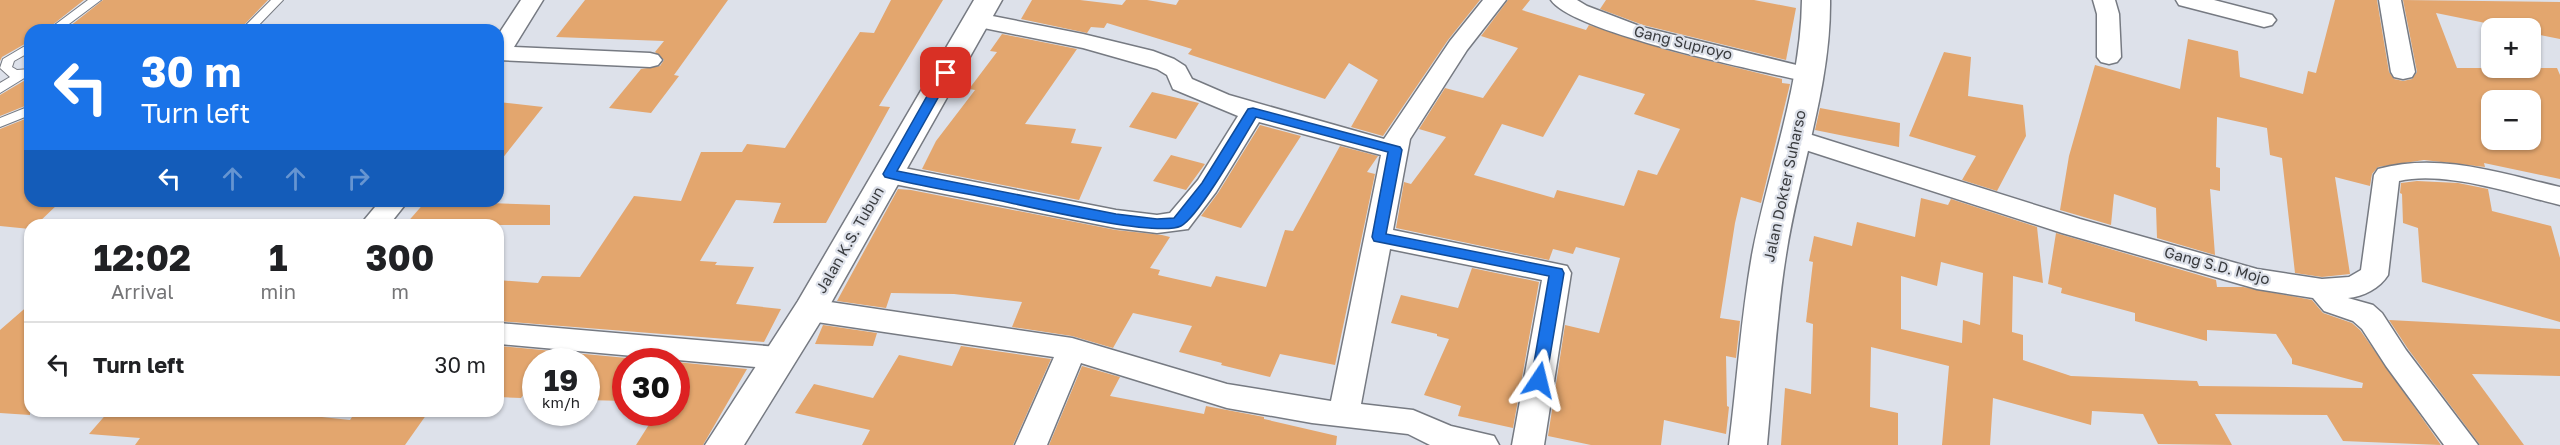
<!DOCTYPE html>
<html lang="en">
<head>
<meta charset="utf-8">
<style>
	body { margin:0; font-family:"Golos Text",sans-serif; background:#f6f6f6; color:#202124; height:100vh; display:flex; flex-direction:column; font-size:22px; white-space:nowrap }
	* { box-sizing:border-box; margin:0 }
	p { font-size:20px; color:#757577 }
	.icon { flex:none; width:33px; height:33px; fill:none; stroke:currentColor; stroke-width:2; stroke-linecap:round; stroke-linejoin:round }
	.map { position:relative; flex:1; overflow:hidden }
	.panel { position:absolute; left:24px; top:219px; width:480px; height:198px; display:flex; flex-direction:column; background:#fff; border-radius:18px; box-shadow:0 2px 4px #0004 }
	.panel>* { flex:none }
	.hud { position:absolute; left:24px; top:24px; width:480px; height:183px; border-radius:18px; box-shadow:0 2px 4px #0004; background:#1a73e8; color:#fff; overflow:hidden }
	.tools { position:absolute; left:2481px; top:18px; display:grid; gap:12px }
	.tools a { display:grid; place-items:center; width:60px; height:60px; border-radius:12px; background:#fff; box-shadow:0 2px 4px #0004; font-size:30px }
	.speed { position:absolute; left:522px; top:348px; display:flex; gap:12px; font-size:30px; font-weight:700; text-align:center }
	.speed>* { display:grid; place-content:center; width:78px; height:78px; border-radius:50%; background:#fff; box-shadow:0 2px 4px #0004; line-height:1 }
	.speed small { font-size:15px; font-weight:400 }
	.speed .limit { border:9px solid #d22; background:#fff; color:#111 }
	.pin { position:absolute; display:grid; place-items:center; width:51px; height:51px; color:#fff; margin:-26px; border-radius:12px; box-shadow:0 3px 9px #0006 }
	.me { position:absolute; width:66px; margin:-33px; rotate:10deg; stroke-linejoin:round; filter:drop-shadow(0 0 4px #0008) }
	.turn { display:flex; align-items:center; gap:21px; height:126px; padding:0 18px; font-size:27px }
	.turn .icon { width:78px; height:78px; stroke-width:2.5 }
	.turn b { display:block; font-size:42px; line-height:51px }
	.lanes { display:flex; align-items:center; height:57px; padding:0 18px; background:#0003; justify-content:center; gap:30px; direction:ltr }
	.lanes .off { opacity:.35 }
	.eta { display:flex; justify-content:space-evenly; align-items:center; height:102px; text-align:center }
	.eta b { font-size:36px; font-weight:700; line-height:42px }
	ul { padding:0; list-style:none }
	li { display:flex; align-items:center; gap:18px; height:84px; padding:0 18px; border-top:2px solid #e0e0e0 }
	li div { flex:1 }
	li b { display:block; font-size:22px }
	li em { font-style:normal }
	.map>svg:first-child { display:block }
	.building { fill:#e3a66e; fill-rule:evenodd }
	.lines { fill:none; stroke-linecap:round; stroke-linejoin:round }
	.service-casing { stroke:#767a82; stroke-width:2 }
	.minor-casing { stroke:#767a82; stroke-width:3 }
	.tertiary-casing { stroke:#767a82; stroke-width:3 }
	.service { fill:#fff; fill-rule:evenodd }
	.minor { fill:#fff; fill-rule:evenodd }
	.tertiary { fill:#fff; fill-rule:evenodd }
	.route { fill:#1a73e8; stroke:#114b97; stroke-width:1.5 }
	.labels { text-anchor:middle; stroke-width:4.5; stroke-linejoin:round; paint-order:stroke }
	.street-label { font-size:15px; fill:#393b3e; stroke:#dde1ea }
</style>
</head>
<body>
<div class="map">
<svg width="2560" height="445" viewBox="0 0 2560 445">
	<rect width="100%" height="100%" fill="#dde1ea"/>
	<path class="building" d="M0 0H84L46 30H30V41L2 57 0 61Z
		M103 0H268L239 30H65Z
		M585 0H728L674 75 679 76 651 113 609 108 641 69 660 66 664 60 655 52 664 41 556 37Z
		M891 0H943L879 106 890 107 826 223H773L781 203 736 200 700 261 717 262 715 265 754 267 736 304 781 309 764 342 498 321V280L538 283 542 276 580 277 634 196 681 201 701 152H742L747 144 785 148 860 32 874 33Z
		M1032 0H1080L1122 5 1126 0H1147L1176 5 1179 0H1480L1448 40 1383 136 1351 127 1378 80 1349 63 1325 99 1188 54 1192 49 1107 23 1104 28 1091 27 1087 33 1021 19Z
		M1508 0H1530L1522 10 1586 30 1589 25 1670 51 1782 79V83L1790 84 1761 203 1741 197 1735 223 1720 318 1740 321 1736 358 1726 356 1727 406 1729 407 1726 434 1664 420 1661 445H1591L1548 436 1565 325 1599 333 1620 258 1576 247 1573 254 1553 249 1549 260 1396 228 1404 182 1411 184 1446 137 1419 129 1445 88 1483 98 1518 48 1481 36ZM1579 75 1645 94 1634 114 1680 129 1657 175 1638 170 1624 206 1557 190 1554 198 1474 175 1502 124 1543 137Z
		M1606 0H1754L1796 8 1786 60 1643 25 1600 9Z
		M2335 0H2377L2389 72 2394 79 2403 81 2412 79 2417 72 2403 0 2560 2V39L2530 33V28H2510L2436 13 2457 68H2557L2560 75V179L2484 163 2485 167 2424 160 2378 167 2372 174 2370 186 2335 177 2350 274 2322 277 2295 273 2282 158 2270 155 2267 128 2217 117 2216 167 2220 168V191L2210 189 2215 255 2157 238 2156 208 2114 194 2111 225 2060 210 2069 156 2095 65 2180 89 2188 39 2238 51 2240 77 2303 94 2308 71 2316 73ZM2492 100H2530V140H2492Z
		M1002 34 1077 49 1025 124 1076 129 1071 143 1102 147 1079 200 922 169 936 141 975 90 969 89 997 52 990 51Z
		M1944 52 1971 57 1968 96 2023 105 2026 136 1997 191 1962 180 1976 156 1909 136Z
		M27 79H30V104L0 116V95Z
		M1152 92 1199 103 1176 139 1129 127Z
		M498 102 543 107 498 164Z
		M1820 108 1900 123 1899 147 1815 130Z
		M30 117V201L59 203 36 225H30V229L0 226V129Z
		M1260 125 1301 136 1241 228 1201 216 1218 193Z
		M1340 146 1378 156 1367 172 1375 174 1335 365 1280 354 1270 377 1221 365 1222 363 1179 352 1192 326 1133 313 1113 348 1072 336 1012 327 1022 302 954 294 891 293 886 308 837 301 898 189 911 190 1116 230 1162 235 1170 237 1150 268 1160 270 1158 275 1211 287 1216 276 1266 287 1285 230 1293 231Z
		M1171 155 1205 164 1186 190 1153 181Z
		M2417 181 2458 183 2488 189 2492 211 2551 226 2560 258V322L2422 282 2418 228 2403 223 2402 194 2400 193 2401 183Z
		M1921 198 1948 205 1951 199 2037 227 2043 283 2013 276 2012 332 2023 335V360L2071 376 2197 381 2199 386 2362 388 2363 383 2292 364V359L2276 334 2207 330V341L2135 321V313L2061 293 2062 288 2048 284 2056 233 2216 280 2217 287H2243L2312 300 2323 313 2352 323 2360 330 2441 445 2343 441 2327 415 2215 414 2232 445 2158 444 2143 414 2092 411 2091 425 1993 398 1990 445H1942L1949 366 1871 347 1870 407 1898 413V445H1781L1785 388 1811 394 1813 324 1806 322 1813 262 1809 261 1814 236 1852 246 1857 222 1915 237ZM1941 262 1983 273 1980 325 1963 320 1962 343 1901 329V276L1937 286Z
		M426 201H490L488 203 550 205V225H405Z
		M1472 268 1539 282 1513 428 1458 416 1461 406 1424 395 1449 339 1437 336V334L1391 323 1401 295 1458 308Z
		M30 304V415L0 413V330Z
		M2389 320 2560 329V376L2472 374 2524 445H2480L2408 349Z
		M823 325 877 333 873 346 815 344Z
		M498 346H500L669 362H626V401L586 400V362H536V392L526 391 521 398 498 397Z
		M961 346 1051 359 1013 445H862L870 430 795 413 814 384 873 398 899 355 952 366Z
		M676 362 747 369 703 445H636L657 412H676Z
		M1082 366 1120 377 1110 396 1204 414 1206 406 1264 417V419L1337 436 1336 445H1049Z
		M109 411H266L350 420 356 411H429L405 445H135L140 438 89 434Z"/>
	<g class="lines">
		<defs>
			<path id="service" d="M88 0H101L61 30H48Z
				M271 0H283L254 30H241Z
				M30 43V52L14 61 12 67 17 70 30 69V77H26L0 93V83L10 77 0 68 3 59Z
				M30 106V115L0 127V118Z"/>
			<path id="minor" d="M521 0H543L514 47 650 53 658 55 662 60 658 65 650 67 498 60V35Z
				M1483 0H1506L1467 50 1410 139 1393 230 1567 266 1571 273 1544 445H1512L1542 280 1390 249 1361 404 1413 410 1451 426 1494 436 1499 445H1430L1408 434 1312 423 1227 408 1081 363 1047 445H1015L1054 357 810 321 800 317 796 310 800 303 810 299 1072 338 1227 384 1331 401 1381 155 1259 122 1216 192 1188 229 1157 233 1116 228 889 183 880 180 876 174 880 168 889 165 1116 210 1157 215 1170 213 1198 180 1238 116 1173 89 1167 75 1157 69 1083 48 969 25 965 20 969 15 977 13 1083 34 1153 51 1174 59 1185 66 1192 79 1229 95 1384 139 1450 41Z
				M1551 0H1577L1587 6 1642 27 1817 70 1820 75 1817 80 1808 82C1761 71 1573 33 1551 0Z
				M2093 0H2115L2119 14 2121 57 2117 62 2109 64 2101 62 2097 57V14Z
				M2176 0H2214L2272 15 2276 20 2272 25 2264 27 2179 5Z
				M2379 0H2401L2415 72 2412 77 2403 79 2394 77 2391 72Z
				M1796 130 2080 219 2257 269 2322 279 2349 277 2361 270 2374 175 2378 169C2439 152 2500 173 2560 187V205C2515 194 2444 170 2399 181L2388 275C2380 288 2363 297 2348 298L2373 305 2382 313 2406 350 2478 445H2444L2386 366 2362 329 2353 321 2324 311 2313 298 2257 289 2062 233 1787 144 1783 138 1787 132Z
				M380 201H408L389 225H360Z
				M498 323 778 347 788 350 793 358 788 366 778 369 500 344 498 343Z"/>
			<path id="tertiary" d="M974 0H1002L822 319 744 445H705L798 301Z
				M1802 0H1830C1831 87 1799 170 1786 255 1776 317 1773 382 1767 445H1729C1737 382 1741 317 1752 255 1768 170 1801 87 1802 0Z"/>
		</defs>
		<use href="#service" class="service-casing"/>
		<use href="#minor" class="minor-casing"/>
		<use href="#tertiary" class="tertiary-casing"/>
		<use href="#service" class="service"/>
		<use href="#minor" class="minor"/>
		<use href="#tertiary" class="tertiary"/>
	</g>
	<path class="route" d="M946 69 952 73 897 171 1116 214 1157 219 1174 218 1202 183 1248 109 1253 108 1400 147 1402 150 1386 234 1562 269 1564 273 1546 380 1544 385H1533L1531 380 1549 276 1374 241 1372 237 1388 152 1256 117C1244 137 1199 217 1181 226 1156 238 1022 205 988 198 954 191 918 186 885 177L883 174 940 73Z"/>
	<g class="labels">
		<g class="street-label">
			<text transform="translate(1683 43) rotate(14)" y="5">Gang Suproyo</text>
			<text transform="translate(1785 186) rotate(-78)" y="5">Jalan Dokter Suharso</text>
			<text transform="translate(850 240) rotate(-60)" y="5">Jalan K.S. Tubun</text>
			<text transform="translate(2217 266) rotate(15)" y="5">Gang S.D. Mojo</text>
		</g>
	</g>
</svg>
<div class="tools">
<a>+</a>
<a>−</a>
</div>
<div class="speed"><div>19<small>km/h</small></div><div class="limit">30</div></div>
<div class="pin" style="left:946px;top:73px;background:#d93025"><svg class="icon" aria-label="arrive" viewBox="0 0 24 24"><path d="M6 21V4h12l-3 4 3 4H6"/></svg></div>
<svg class="me" style="left:1539px;top:380px" viewBox="-20 -20 40 40"><path d="M0-17L14 15 0 8-14 15z" fill="#1a73e8" stroke="#fff" stroke-width="4"/></svg>
<div class="hud">
<div class="turn"><svg class="icon" aria-label="left" viewBox="0 0 24 24"><path d="M17 20v-9H6M10 6l-5 5 5 5"/></svg><div><b>30 m</b>Turn left</div></div>
<div class="lanes"><svg class="icon" aria-label="left" viewBox="0 0 24 24"><path d="M17 20v-9H6M10 6l-5 5 5 5"/></svg><svg class="icon off" aria-label="ahead" viewBox="0 0 24 24"><path d="M12 20V5M6 11l6-6 6 6"/></svg><svg class="icon off" aria-label="ahead" viewBox="0 0 24 24"><path d="M12 20V5M6 11l6-6 6 6"/></svg><svg class="icon off" aria-label="right" viewBox="0 0 24 24"><path d="M7 20v-9h11M14 6l5 5-5 5"/></svg></div>
</div>
<section class="panel">
<div class="eta">
<div><b>12:02</b><p>Arrival</p></div>
<div><b>1</b><p>min</p></div>
<div><b>300</b><p>m</p></div>
</div>
<ul>
<li><svg class="icon" aria-label="left" viewBox="0 0 24 24"><path d="M17 20v-9H6M10 6l-5 5 5 5"/></svg><div><b>Turn left</b></div><em>30 m</em></li>
</ul>
</section>
</div>
</body>
</html>
